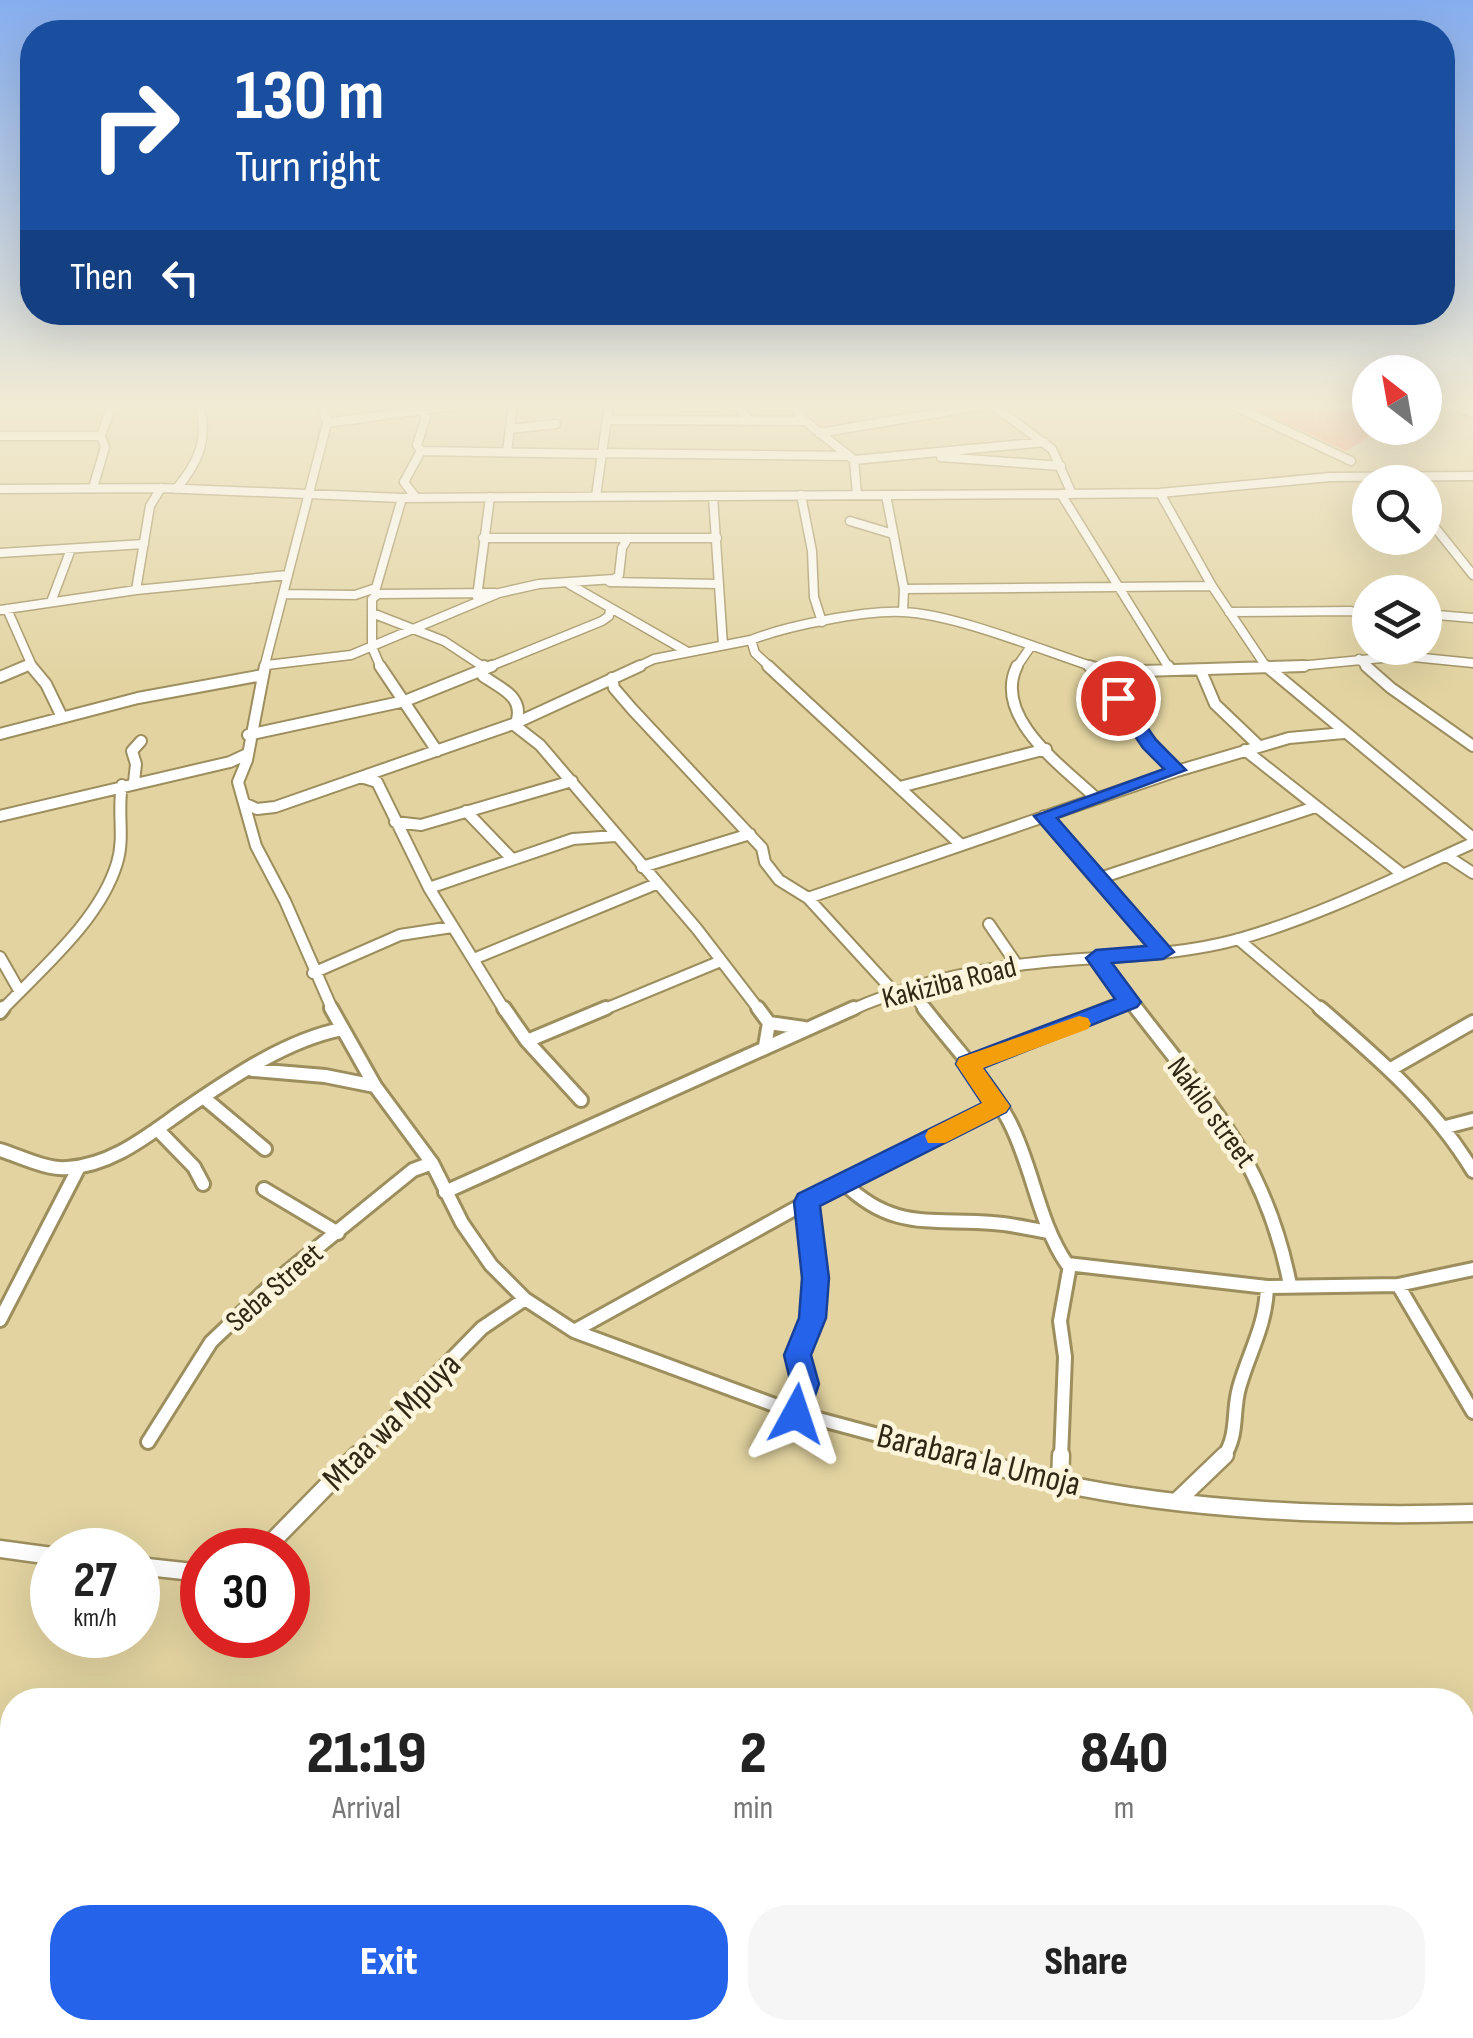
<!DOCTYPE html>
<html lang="en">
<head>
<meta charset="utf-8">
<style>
	body { margin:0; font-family:"Sofia Sans Condensed",sans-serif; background:#f6f6f6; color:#222; height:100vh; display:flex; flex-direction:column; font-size:38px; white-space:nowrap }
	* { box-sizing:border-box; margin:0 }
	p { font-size:32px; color:#767676 }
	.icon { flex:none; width:55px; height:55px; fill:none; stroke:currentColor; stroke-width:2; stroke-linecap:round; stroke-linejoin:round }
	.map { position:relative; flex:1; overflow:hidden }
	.drawer { position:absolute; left:0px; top:1688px; width:1475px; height:352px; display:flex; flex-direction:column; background:#fff; border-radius:40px 40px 0 0; box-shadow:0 10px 40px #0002 }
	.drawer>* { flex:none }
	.hud { position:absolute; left:20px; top:20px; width:1435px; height:305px; border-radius:40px; box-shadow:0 10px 40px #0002; background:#1a4fa0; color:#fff; overflow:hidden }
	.needle { width:65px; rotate:329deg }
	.controls { position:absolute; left:1352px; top:355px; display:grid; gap:20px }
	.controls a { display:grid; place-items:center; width:90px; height:90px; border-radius:50%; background:#fff; box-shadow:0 10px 40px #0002; font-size:50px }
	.speed { position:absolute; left:30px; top:1528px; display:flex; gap:20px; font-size:50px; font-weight:700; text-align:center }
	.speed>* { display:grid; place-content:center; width:130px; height:130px; border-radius:50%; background:#fff; box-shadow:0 10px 40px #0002; line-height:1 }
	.speed small { font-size:25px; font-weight:400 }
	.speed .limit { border:15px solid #d22; background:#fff; color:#111 }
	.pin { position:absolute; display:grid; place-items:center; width:85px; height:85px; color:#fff; margin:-42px; border:5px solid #fff; border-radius:50%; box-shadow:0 2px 10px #0007 }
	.me { position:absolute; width:110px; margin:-55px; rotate:5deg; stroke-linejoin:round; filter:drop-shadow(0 0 8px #0008) }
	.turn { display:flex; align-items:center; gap:35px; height:210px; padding:0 50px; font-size:45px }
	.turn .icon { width:130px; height:130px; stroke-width:2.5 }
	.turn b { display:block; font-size:70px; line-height:85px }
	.then { display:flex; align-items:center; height:95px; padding:0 50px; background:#0003; gap:20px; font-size:38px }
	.eta { display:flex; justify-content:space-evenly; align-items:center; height:170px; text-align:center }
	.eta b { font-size:60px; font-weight:800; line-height:70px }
	.cta { display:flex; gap:20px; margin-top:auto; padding:20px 50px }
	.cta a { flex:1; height:115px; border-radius:40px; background:#2563eb; color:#fff; font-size:40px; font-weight:800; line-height:115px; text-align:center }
	.cta a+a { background:#f6f6f6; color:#222 }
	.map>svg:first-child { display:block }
	.green { fill:#fe8970 }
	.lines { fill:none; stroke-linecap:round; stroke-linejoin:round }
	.minor-far3-casing { stroke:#9d8e5e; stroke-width:11 }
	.minor-far2-casing { stroke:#9d8e5e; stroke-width:14 }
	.minor-far1-casing { stroke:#9d8e5e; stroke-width:18 }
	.minor-casing { stroke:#9d8e5e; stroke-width:21 }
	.minor-far3 { stroke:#fff; stroke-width:8 }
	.minor-far2 { stroke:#fff; stroke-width:10 }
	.minor-far1 { stroke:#fff; stroke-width:12 }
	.minor { stroke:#fff; stroke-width:16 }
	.route { fill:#2563eb; stroke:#184099; stroke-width:2.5 }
	.slow { fill:#f59e0b }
	.labels { text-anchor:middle; stroke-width:9; stroke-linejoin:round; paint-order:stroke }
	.street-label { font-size:30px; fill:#2e2814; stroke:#fcf4db }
	.near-street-label { font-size:35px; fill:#2e2814; stroke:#fcf4db }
</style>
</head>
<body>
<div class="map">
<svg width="1473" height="2038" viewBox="0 0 1473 2038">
	<rect width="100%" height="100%" fill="#e2d3a0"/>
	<path class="green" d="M1245 404H1370V428H1382L1346 451Z"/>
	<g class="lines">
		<defs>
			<path id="minor-far3" d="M416 404 426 417 417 445 421 451 602 454
				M735 404 750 421
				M792 404 805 421
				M991 404 1052 449 1072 494
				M1230 404 1351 461
				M1453 404 1473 413
				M796 407 811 404
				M608 420 805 421 854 460 857 495
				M327 423 466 404
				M510 429 556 424
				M819 433 991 404
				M0 436H101L105 447 93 488
				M101 436 112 404
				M507 452 513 404
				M603 453 849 456
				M941 457 1061 466
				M854 460 1044 442
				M0 489 161 488 402 498 1061 494 1160 493 1330 477 1473 476
				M176 489C199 462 209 439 199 404
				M1160 493 1212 586 1267 668
				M1061 494 1169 668
				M801 495 812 551 814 597 822 622
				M886 495 904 589 903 612
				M596 496 609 404
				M713 496 723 645
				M416 498 404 482 421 451
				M1425 515 1473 575
				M850 521 893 534
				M483 538H717
				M0 553 144 544
				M610 582 719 584
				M569 584 686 651
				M904 589 1212 586
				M136 590 150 506 161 488
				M283 594 355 595 376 588 402 498
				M477 597 490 497
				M51 602 71 549
				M7 609 33 668
				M0 610 136 590 288 575
				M1229 612 1351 611 1370 617
				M372 613 444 641 485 668
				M1425 614 1473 618
				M1359 659 1369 668
				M267 665 351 655 499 593 539 584 614 579 619 575 622 548 628 538
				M21 668 30 664
				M264 668 327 423 322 404
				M381 668 372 647V599L378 594 495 593
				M486 668 602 621 609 616 610 609
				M635 668 654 659 751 640
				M771 668 755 653 751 640C786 626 865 610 903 612 955 614 1044 651 1097 668
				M1016 668 1029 649
				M1278 668 1403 656 1473 663"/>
			<path id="minor-far2" d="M31 666 46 684 62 717
				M265 666 247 760 238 782 256 846 285 901 333 1011
				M380 666 437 751
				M484 666 483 676C502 689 525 697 516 723
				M768 666 959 843
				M1017 666C992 717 1063 767 1096 798
				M1089 666 1109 672 1304 666
				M1168 666 1170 669
				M1266 666 1473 838
				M1366 666 1391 688 1473 746
				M1201 671 1215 704 1259 746
				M1109 672 1136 726 1177 771
				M0 677 26 666
				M612 678 614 688 632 709 762 848 765 862 779 880 808 898 893 991
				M513 724 540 745 697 929 760 1011
				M0 734 138 698 263 675
				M248 735 405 701 492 666
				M1245 750 1402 874
				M361 777 377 782 429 888 505 1011
				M134 782 136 764 132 751 141 741
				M900 787 1046 749
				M246 804 257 809 275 807 516 723 640 666
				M466 811 512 859
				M0 816 230 762 247 754
				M1044 816 1163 952
				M395 822 421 825 572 781
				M1447 856 1473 873
				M642 867 750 834
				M1100 878 1315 807
				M429 888 573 839 615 836
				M808 898 1177 771 1289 738 1344 733
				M989 924 1017 965
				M1238 939 1323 1011
				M0 957 20 992
				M476 958 656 884
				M1097 958 1138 1011
				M313 973 400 935 452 927
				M909 988 926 1011
				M1 1011C41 969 100 920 117 863 125 838 117 811 122 785
				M600 1011 721 961
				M849 1011C902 987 960 973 1018 965 1091 955 1167 959 1239 939 1320 916 1397 877 1473 843
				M1106 1011 1129 1002"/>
			<path id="minor-far1" d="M331 1008 375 1086 432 1163 462 1223 491 1265 525 1299 574 1331 796 1413 964 1458
				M504 1008 527 1041 581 1100
				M758 1008 769 1023 765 1046
				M924 1008C951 1043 989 1083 1009 1121 1033 1167 1038 1222 1067 1264L1267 1287 1398 1285 1473 1269
				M1136 1008C1210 1104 1266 1162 1290 1285
				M1320 1008C1378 1058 1433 1105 1473 1171
				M0 1012 3 1008
				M769 1023 804 1028
				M527 1041 606 1008
				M967 1064 1112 1008
				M1391 1069 1473 1022
				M253 1070 325 1076 375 1086
				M203 1097 265 1149
				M1446 1127 1473 1120
				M158 1130 194 1167 203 1184
				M0 1150C20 1156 47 1170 67 1168 113 1165 148 1135 184 1110 231 1078 286 1040 342 1029
				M844 1183C893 1231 931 1218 993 1223 1011 1224 1030 1229 1048 1232
				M264 1189 338 1233
				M445 1192 854 1008
				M1398 1285 1473 1412
				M0 1320 79 1167
				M574 1331 807 1202 998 1106
				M796 1413 805 1384 797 1355 812 1318 816 1278 807 1202
				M148 1442 211 1342 270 1286 413 1170 432 1163
				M355 1458 482 1328 525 1299
				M1061 1458 1065 1357 1060 1321 1070 1265
				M1223 1458C1239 1434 1232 1413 1239 1388 1249 1352 1266 1326 1267 1287"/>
			<path id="minor" d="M955 1455C989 1464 1024 1475 1059 1483 1188 1511 1341 1517 1473 1513
				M1060 1483 1061 1455
				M1176 1502 1225 1455
				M0 1549 52 1556
				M264 1550 357 1455
				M138 1566 202 1573
				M0 1751 12 1753
				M613 2028 625 2038
				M1441 2038 1473 2029"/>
		</defs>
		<use href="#minor-far3" class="minor-far3-casing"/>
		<use href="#minor-far2" class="minor-far2-casing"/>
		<use href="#minor-far1" class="minor-far1-casing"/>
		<use href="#minor" class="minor-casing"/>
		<use href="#minor-far3" class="minor-far3"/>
		<use href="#minor-far2" class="minor-far2"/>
		<use href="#minor-far1" class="minor-far1"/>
		<use href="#minor" class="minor"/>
	</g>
	<linearGradient id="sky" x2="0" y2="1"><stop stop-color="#86aeef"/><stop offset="0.59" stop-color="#f2ebd4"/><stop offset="1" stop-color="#f2ebd4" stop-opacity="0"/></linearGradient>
	<rect width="1473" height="689" fill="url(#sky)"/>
	<path class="route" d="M1118 693 1125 695 1156 740 1186 770 1057 818 1174 952 1163 959 1112 963 1141 1002 1137 1007 983 1068 1010 1106 1006 1112 820 1206 829 1278 826 1318 811 1355 819 1384 806 1422 796 1426 786 1422 782 1414 791 1384 784 1355 799 1318 802 1278 794 1202 798 1194 982 1103 956 1064 959 1058 1115 999 1086 958 1096 950 1146 946 1034 816 1164 769 1143 748 1109 698Z"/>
	<path class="slow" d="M1079 1016 1088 1018 1091 1024 1088 1029 983 1068 1010 1106 1006 1112 945 1143H928L925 1136 928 1130 982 1103 956 1064 959 1058Z"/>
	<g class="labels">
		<g class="street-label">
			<text transform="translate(949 982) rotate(-14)" y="10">Kakiziba Road</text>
			<text transform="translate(1212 1112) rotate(54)" y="10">Nakilo street</text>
			<text transform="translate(274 1287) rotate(-41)" y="10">Seba Street</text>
		</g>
		<g class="near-street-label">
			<text transform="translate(391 1421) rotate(-45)" y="12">Mtaa wa Mpuya</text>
			<text transform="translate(979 1459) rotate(14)" y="12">Barabara la Umoja</text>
		</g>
	</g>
</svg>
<div class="controls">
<a><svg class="needle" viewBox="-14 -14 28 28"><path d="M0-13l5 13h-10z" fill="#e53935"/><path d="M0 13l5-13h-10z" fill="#767676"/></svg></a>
<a><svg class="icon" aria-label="search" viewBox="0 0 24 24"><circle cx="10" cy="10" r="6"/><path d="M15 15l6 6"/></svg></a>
<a><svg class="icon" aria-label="layers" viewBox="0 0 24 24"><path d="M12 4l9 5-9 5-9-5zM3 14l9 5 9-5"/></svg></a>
</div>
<div class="speed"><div>27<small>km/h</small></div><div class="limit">30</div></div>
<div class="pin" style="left:1118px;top:698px;background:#d93025"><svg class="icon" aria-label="arrive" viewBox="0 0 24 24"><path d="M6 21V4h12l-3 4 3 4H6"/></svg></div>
<svg class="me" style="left:796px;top:1414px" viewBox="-20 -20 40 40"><path d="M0-17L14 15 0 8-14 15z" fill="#2563eb" stroke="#fff" stroke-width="4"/></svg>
<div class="hud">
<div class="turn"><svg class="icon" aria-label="right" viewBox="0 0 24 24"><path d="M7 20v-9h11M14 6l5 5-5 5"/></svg><div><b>130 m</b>Turn right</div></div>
<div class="then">Then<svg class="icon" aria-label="left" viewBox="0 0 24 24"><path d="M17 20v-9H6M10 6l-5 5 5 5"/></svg></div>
</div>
<section class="drawer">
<div class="eta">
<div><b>21:19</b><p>Arrival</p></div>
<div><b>2</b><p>min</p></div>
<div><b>840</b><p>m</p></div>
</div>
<div class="cta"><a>Exit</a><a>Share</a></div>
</section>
</div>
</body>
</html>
